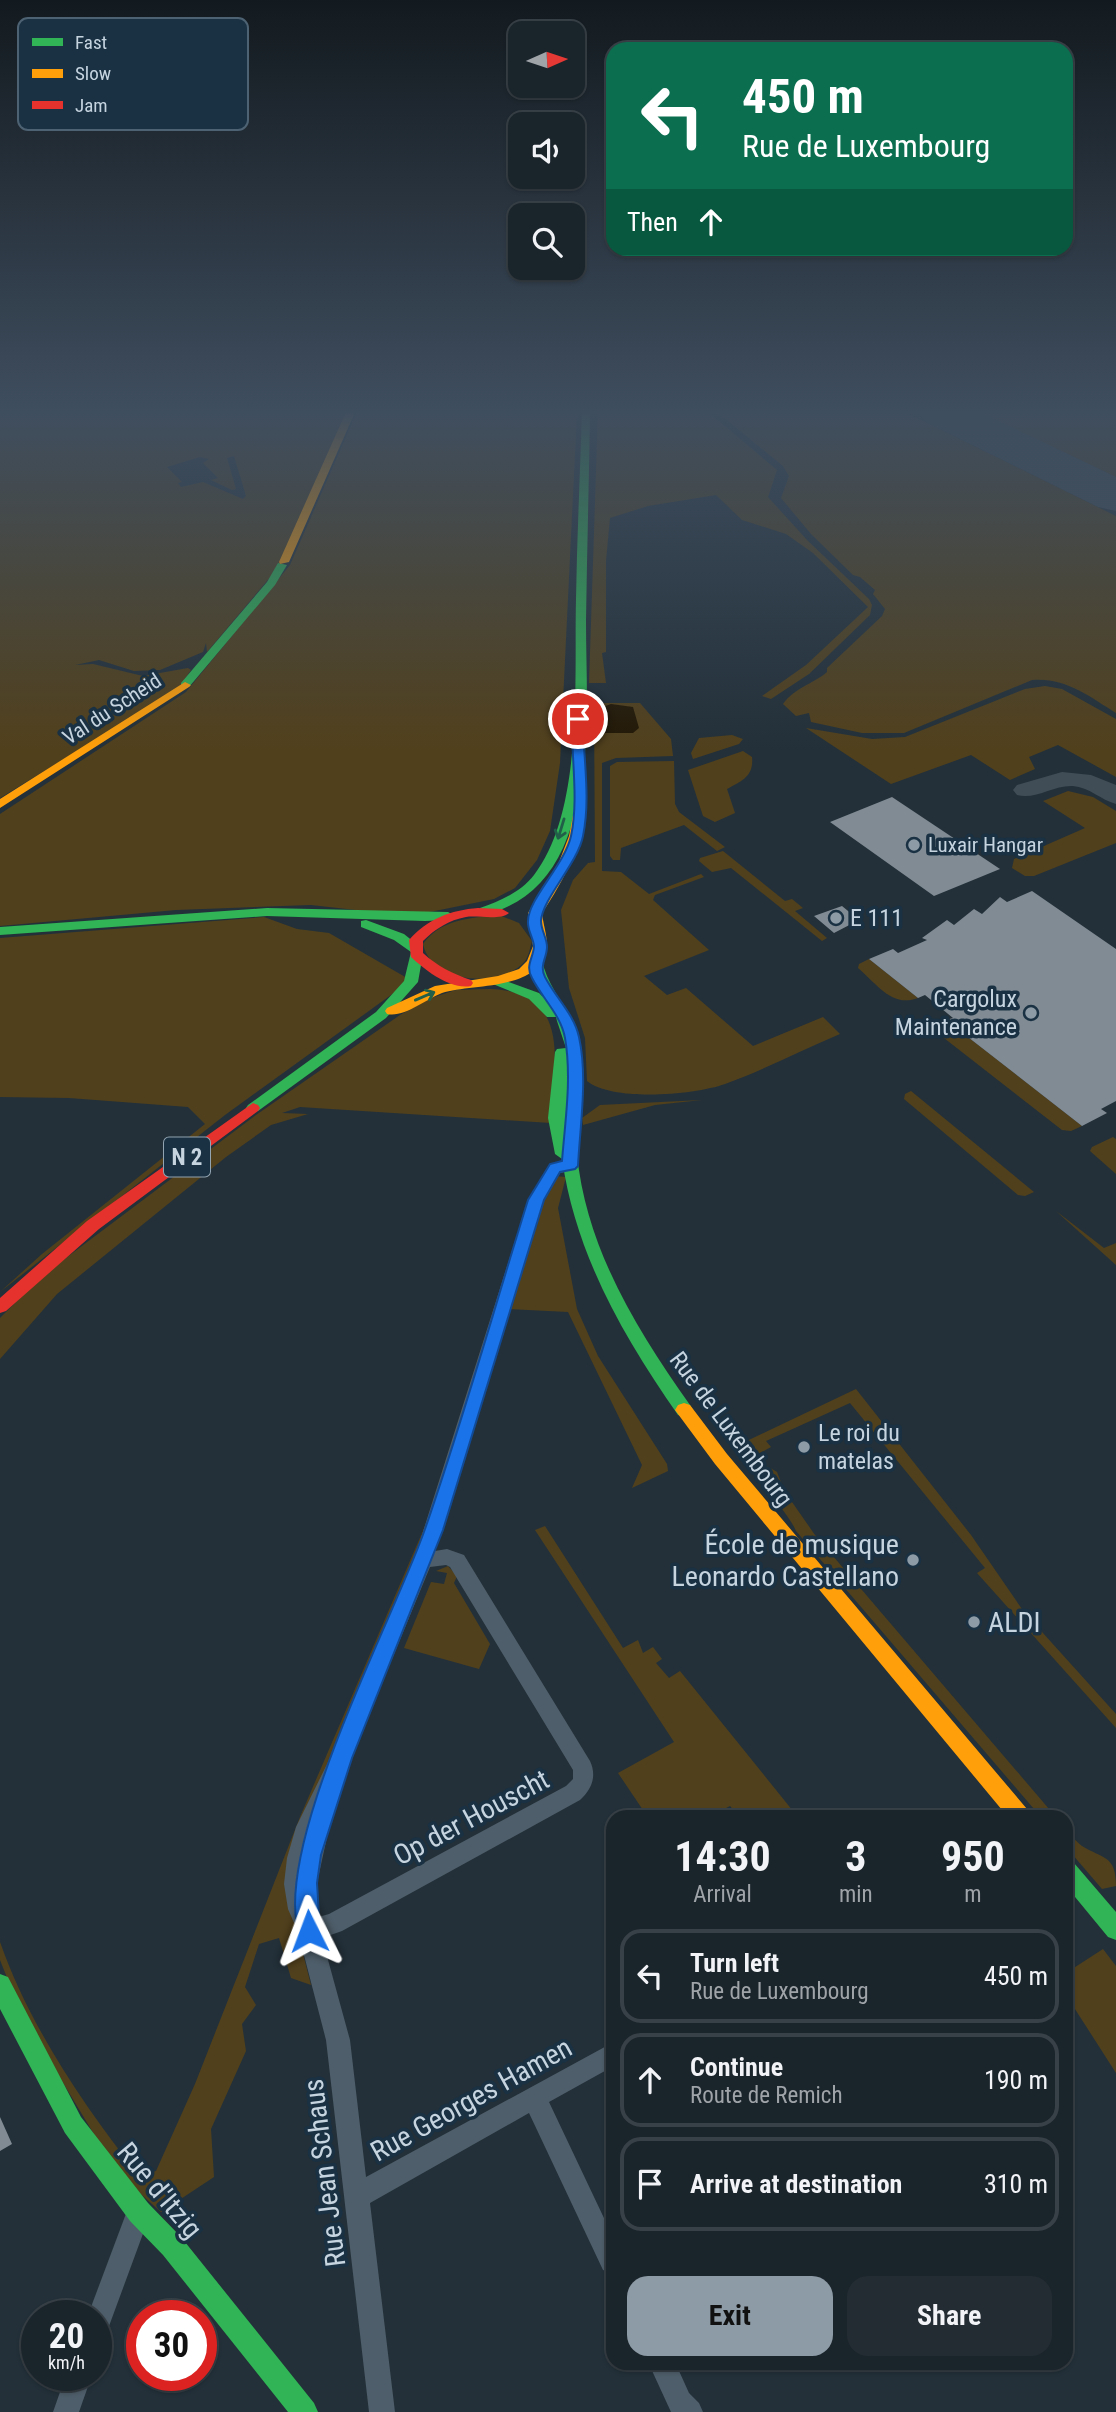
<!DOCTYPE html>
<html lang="en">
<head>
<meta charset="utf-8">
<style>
	body { margin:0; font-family:"Roboto Condensed",sans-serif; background:#232c33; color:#f1f3f6; height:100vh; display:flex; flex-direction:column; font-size:26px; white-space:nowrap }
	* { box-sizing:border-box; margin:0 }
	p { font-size:23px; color:#9fa4a9 }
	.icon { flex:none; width:38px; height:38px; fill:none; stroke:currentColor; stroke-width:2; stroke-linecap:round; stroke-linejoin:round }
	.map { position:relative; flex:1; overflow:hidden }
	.details { position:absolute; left:606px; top:1810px; width:467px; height:560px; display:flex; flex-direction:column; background:#1a242b; border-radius:21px; box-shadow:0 2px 5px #0004,0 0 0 2px #384147 }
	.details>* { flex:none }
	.hud { position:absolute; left:606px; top:42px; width:467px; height:214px; border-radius:21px; box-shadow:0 2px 5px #0004,0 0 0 2px #384147; background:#0b6e4f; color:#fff; overflow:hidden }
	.needle { width:46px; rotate:87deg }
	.buttons { position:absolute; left:508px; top:21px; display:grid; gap:14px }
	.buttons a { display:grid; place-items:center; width:77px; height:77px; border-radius:14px; background:#1a242b; box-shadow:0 2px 5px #0004,0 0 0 2px #384147; font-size:35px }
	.speed { position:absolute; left:21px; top:2300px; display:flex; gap:14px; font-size:35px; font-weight:700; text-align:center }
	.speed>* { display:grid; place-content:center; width:91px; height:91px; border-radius:50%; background:#1a242b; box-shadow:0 2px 5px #0004,0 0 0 2px #384147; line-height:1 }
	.speed small { font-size:18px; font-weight:400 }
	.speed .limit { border:10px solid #d22; background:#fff; color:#111 }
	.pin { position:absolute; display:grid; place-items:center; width:60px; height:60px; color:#fff; margin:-30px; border:4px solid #fff; border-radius:50%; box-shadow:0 2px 7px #0007 }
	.me { position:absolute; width:77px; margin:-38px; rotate:357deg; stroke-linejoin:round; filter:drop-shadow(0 0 5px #0008) }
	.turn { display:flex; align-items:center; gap:24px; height:147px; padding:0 21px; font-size:32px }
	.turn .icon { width:91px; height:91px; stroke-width:2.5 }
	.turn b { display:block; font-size:49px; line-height:60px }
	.then { display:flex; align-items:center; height:66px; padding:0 21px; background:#0003; gap:14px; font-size:26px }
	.eta { display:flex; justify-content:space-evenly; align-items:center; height:119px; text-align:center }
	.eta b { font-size:42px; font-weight:700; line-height:49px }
	.cta { display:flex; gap:14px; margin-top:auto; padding:14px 21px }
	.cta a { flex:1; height:80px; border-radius:21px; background:#8d9ba6; color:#111; font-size:28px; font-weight:700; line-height:80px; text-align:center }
	.cta a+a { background:#232c33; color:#f1f3f6 }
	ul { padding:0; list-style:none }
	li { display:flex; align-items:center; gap:21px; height:94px; margin:0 14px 10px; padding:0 7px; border:4px solid #384147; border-radius:21px }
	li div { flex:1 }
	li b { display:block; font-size:26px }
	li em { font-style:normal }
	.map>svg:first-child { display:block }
	.green { fill:#51401c; fill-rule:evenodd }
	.water { fill:#231805 }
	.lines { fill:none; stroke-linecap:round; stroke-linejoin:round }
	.taxiway { fill:#404d56; fill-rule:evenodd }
	.runway { fill:#404d56; fill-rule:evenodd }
	.building { fill:#808b94 }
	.street { fill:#4e5e6a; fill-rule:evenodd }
	.fast { fill:#30b455; fill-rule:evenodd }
	.slow { fill:#ff9f0a; fill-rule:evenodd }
	.jam { fill:#e5322d; fill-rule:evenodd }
	.oneway { stroke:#215f49 }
	.route { fill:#1a73e8; stroke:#114b97; stroke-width:2 }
	.poi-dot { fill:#8d9ba6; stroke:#193143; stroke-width:2.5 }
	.labels { text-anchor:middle; stroke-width:7; stroke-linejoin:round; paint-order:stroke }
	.far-street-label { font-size:21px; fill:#c6d4e0; stroke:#193143 }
	.far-poi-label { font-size:21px; fill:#c6d4e0; stroke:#193143; text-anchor:start }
	.shield { fill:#193143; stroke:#92a3b1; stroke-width:2 }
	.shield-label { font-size:23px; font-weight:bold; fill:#c6d4e0 }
	.poi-label { font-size:24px; fill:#c6d4e0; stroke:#193143; text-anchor:start }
	.street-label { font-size:24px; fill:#c6d4e0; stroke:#193143 }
	.near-poi-label { font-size:28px; fill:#c6d4e0; stroke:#193143; text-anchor:end }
	.near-street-label { font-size:28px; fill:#c6d4e0; stroke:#193143 }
	.key { fill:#193143; stroke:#4d6272; stroke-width:2 }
	.key-label { font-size:19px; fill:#c6d4e0 }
</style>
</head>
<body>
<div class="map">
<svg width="1116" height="2412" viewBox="0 0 1116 2412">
	<rect width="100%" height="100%" fill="#233039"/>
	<path class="green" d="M0 412H347L277 569 207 652 206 643 203 652 160 670 134 671 99 660 75 665 93 664 143 676 188 668 191 670 177 690 0 798ZM234 456 246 496 243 499 203 482 181 487 178 483 182 482 167 467 200 457 209 459 203 463 218 478 211 480 232 490 236 489 227 458Z
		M357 412 577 413 560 763 550 831 537 860 515 888 494 899 410 916 311 905 176 910 0 926V814L186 692 290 565Z
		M598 412H708L777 470 768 497 808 541 869 599 872 605 870 615 809 674 771 699 762 696 806 665 868 607 813 553 786 534 742 520 716 495 648 506 610 518 606 561V652L602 653 606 683H589Z
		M717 412H905L1116 516V713C1089 696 1065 677 1032 680L904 733H862L811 722 809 713 796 716 783 704C794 688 813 684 827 672V668L882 616 885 609 873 594 875 590 860 577 853 575 811 534 781 498 789 476 783 466Z
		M979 412H1116V477Z
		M1045 686 1062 689 1116 719V777L1058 745 1029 757 1035 769 1010 780 971 755 891 784 806 728 872 739 905 737 1025 689Z
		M594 703H640L671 739 673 756 616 758 602 763V871L621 872 649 894 701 874 704 877 655 895 653 900 709 950 644 976 667 995 686 988 753 1046 823 1017 840 1034C802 1050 764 1070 725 1084 694 1095 613 1102 587 1081L585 1038 569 988 561 910 573 880 588 863 595 862Z
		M732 735 743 739 739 744 693 759 691 753 699 738Z
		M743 751 752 757C754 776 742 781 727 789L735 813 715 822 703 816 688 770Z
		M674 761 675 804 679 812 725 847 717 851 684 825 621 848 620 860H613L610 856V766L617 762Z
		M1068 791 1093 797 1116 811V843L1034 876H1025L1012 868 1014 859 1085 828 1043 801Z
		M723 851 785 901 792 899 803 908 795 911 827 938 822 941 731 868 712 872 699 861 700 858Z
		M499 915 519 923 532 941C530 947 529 956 525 961 502 989 431 984 423 944 441 919 470 918 499 915Z
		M264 917 297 929 329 933 407 978 402 987 225 1115 0 1292 42 1254 205 1124 188 1107 69 1098 0 1097V938Z
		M869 959 918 998C892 1008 877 984 858 968L859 964Z
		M489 989C573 991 554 1063 551 1123L300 1107 282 1113 308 1114 271 1125 226 1157 57 1294 0 1359V1318L42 1276 256 1115 400 1015 431 998 456 990Z
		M946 1020 1082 1126 1071 1131 1062 1130 935 1031V1027Z
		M911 1091 1034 1192 1025 1196 1018 1195 904 1099 905 1094Z
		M702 1100 655 1105 583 1125 582 1118 600 1105Z
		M1113 1137 1116 1139V1174L1090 1151 1092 1147Z
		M554 1176 566 1177 558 1208 577 1309 598 1356 667 1464 668 1471 632 1488 642 1465 568 1312 508 1309 533 1222Z
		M1056 1211 1104 1248 1116 1243V1265Z
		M856 1389 971 1535 1024 1612 1116 1714V1728L977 1573 985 1568 850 1403 766 1441 771 1447C756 1455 745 1464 732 1448Z
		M767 1466 777 1472 785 1492 815 1535 1055 1816H1040L796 1531C786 1508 762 1491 757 1468Z
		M440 1491 416 1557 300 1828 292 1911 311 1985 291 1978 279 1938 259 1944 245 1987 256 2005 242 2024 246 2051 211 2129 214 2177 161 2212 118 2174 21 2013 0 1960V1942C30 2027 84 2106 139 2176L156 2171 195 2084 300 1817Z
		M545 1526 623 1648 638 1640 643 1653 653 1647 662 1659 656 1663 669 1678 680 1671 797 1816H739L730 1806 711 1816H647L618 1773 674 1742 535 1530Z
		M448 1566 457 1576 454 1583 490 1644 479 1669 404 1648 431 1582 444 1584 447 1573 436 1571Z
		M1066 1829C1071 1834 1076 1842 1082 1846 1103 1859 1116 1855 1116 1886L1102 1889 1066 1847Z
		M1103 1949 1116 1966V2073L1066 1995V1973Z"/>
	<path class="water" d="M611 704 633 707 639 728 633 733H605L601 729 600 708Z"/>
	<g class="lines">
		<path class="taxiway" d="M934 412H957L962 418 953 424Z
			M1062 772 1091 775 1116 785V804C1101 800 1089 787 1073 786 1053 785 1036 800 1017 795L1013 790 1017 785Z"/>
		<path class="runway" d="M919 412H980L1116 477V511L1098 507 926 422Z"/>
	</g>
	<path class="building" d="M892 797 1000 869 934 896 830 822Z
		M1032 891 1116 949V1101L1101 1109 1107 1113 1082 1126 946 1020 953 1018 925 995 918 998 869 959 893 949 898 953 927 940 922 938 947 920 954 925 974 909 982 914 1000 897 1007 902Z
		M842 906 859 920 834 933 814 916Z
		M0 2117 12 2144 0 2151Z"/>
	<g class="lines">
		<path class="street" d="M570 1161 578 1166 575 1170 560 1173 544 1200 435 1551 447 1549 464 1555 590 1761C597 1776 592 1789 580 1800L342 1931 322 1938 350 2040 366 2177 612 2043V2067L549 2102 612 2235V2273L603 2270 529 2113 370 2203 395 2412H369L326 2040 298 1932 288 1909 284 1884 287 1858 296 1827 332 1754 414 1560 528 1200 550 1164ZM446 1565 450 1567 573 1770V1779L566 1786 329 1914 315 1918 318 1908 317 1883 327 1837 324 1830 318 1828 351 1758 430 1567Z
			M139 2200 148 2203 151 2212 105 2337 96 2341V2315H88L130 2203Z
			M648 2362H675L689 2393 699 2403 703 2412H671Z
			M66 2375H92L79 2412H53Z"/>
		<path class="fast" d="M582 412H590C589 482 587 551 586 621 586 694 594 779 563 848 547 883 522 905 485 915L480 914V908C500 901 521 892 534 875 584 810 574 679 576 599 577 537 580 475 582 412Z
			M278 563 287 565 275 585 189 687H181V683L267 582Z
			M267 908 448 912 455 916 448 920 425 921 267 916 0 935V927Z
			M366 920 404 934 419 946 423 954 418 982 386 1018 258 1111H248L246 1108 248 1105 376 1012 404 981 411 952 394 940 361 927V921Z
			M535 956 542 960C548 991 574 1012 579 1042 586 1079 573 1117 577 1154 586 1248 637 1330 690 1405L693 1410 690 1415 684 1417 678 1415C623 1336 576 1255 562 1159L555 1154 548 1118 555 1052 557 1049 566 1048 557 1021 556 1017H547L529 999 488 982 490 979H500L539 993 543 997 534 982 528 960Z
			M1066 1860 1074 1863 1116 1912V1940L1108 1937 1066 1886Z
			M0 1974 8 1977 81 2117 148 2203 181 2237 314 2403 318 2412H288L163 2255 130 2221 65 2133 0 2009Z"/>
		<path class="slow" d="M346 412H355L289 562 280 564 279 562Z
			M185 682 191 685 189 687 0 808V799Z
			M581 801 587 805C581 846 565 879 542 913 543 923 547 935 547 945 543 992 473 983 442 993 426 999 404 1018 387 1014L385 1011 387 1008 435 986 498 976 519 969 527 961 533 946 528 913 559 862 569 836 575 805Z
			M684 1403 690 1405 727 1454 1027 1809 1030 1816H1007L715 1464 675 1410 678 1405Z"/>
		<path class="jam" d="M478 908 502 909 509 913C499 921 478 915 466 917 449 920 435 929 423 941V953C437 966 453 974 471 980L473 983 471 986C450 990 425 970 411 957L409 940C427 919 451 910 478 908Z
			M253 1103 258 1105 260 1108 258 1111 99 1229 6 1311 0 1313V1298L87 1221Z"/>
	</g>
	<defs><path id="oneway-shaft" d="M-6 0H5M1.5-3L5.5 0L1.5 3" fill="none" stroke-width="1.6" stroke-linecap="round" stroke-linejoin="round" transform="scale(1.75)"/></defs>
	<g class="oneway">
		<use href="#oneway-shaft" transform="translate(561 829) rotate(107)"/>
		<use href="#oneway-shaft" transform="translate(425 996) rotate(-23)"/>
	</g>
	<linearGradient id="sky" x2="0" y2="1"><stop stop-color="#131a1f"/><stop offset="0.55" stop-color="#3f4e5f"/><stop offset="1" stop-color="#3f4e5f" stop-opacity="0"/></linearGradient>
	<rect width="1116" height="750" fill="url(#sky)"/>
	<path class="route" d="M578 715 583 719C583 758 591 797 583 836 578 863 542 899 541 921 541 930 547 938 547 947 547 958 539 965 545 977 556 998 574 1014 579 1037 588 1078 580 1125 578 1166L575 1169 560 1172 544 1200 443 1530 352 1758 321 1855 317 1883 320 1931 317 1939 309 1942 301 1939C266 1857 395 1616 425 1529 463 1420 494 1309 528 1200L550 1164 562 1161C565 1122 572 1078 565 1038 561 1015 542 998 532 978 525 966 533 958 534 947 534 939 527 930 528 921 528 899 565 864 571 836 579 799 571 757 572 719Z"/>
	<g class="poi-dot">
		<circle cx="914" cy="845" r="7"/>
		<circle cx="836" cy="918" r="7"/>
		<circle cx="1031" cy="1013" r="7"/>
		<circle cx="804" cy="1447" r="7"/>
		<circle cx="913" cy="1560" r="7"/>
		<circle cx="974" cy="1622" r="7"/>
	</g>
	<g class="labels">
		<g class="far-street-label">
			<text transform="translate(112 709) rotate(-33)" y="7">Val du Scheid</text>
		</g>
		<g class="far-poi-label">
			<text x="928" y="852">Luxair Hangar</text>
		</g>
		<rect class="shield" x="164" y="1137.5" width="46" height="39" rx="5"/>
		<g class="shield-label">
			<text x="187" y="1165">N 2</text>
		</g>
		<g class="poi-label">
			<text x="850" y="926">E 111</text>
			<text x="1017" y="1007" text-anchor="end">Cargolux<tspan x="1017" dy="28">Maintenance</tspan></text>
			<text x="818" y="1441">Le roi du<tspan x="818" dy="28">matelas</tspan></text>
		</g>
		<g class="street-label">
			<text transform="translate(731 1429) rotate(53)" y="8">Rue de Luxembourg</text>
		</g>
		<g class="near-poi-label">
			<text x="899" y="1554">École de musique<tspan x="899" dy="32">Leonardo Castellano</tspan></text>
			<text x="988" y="1632" text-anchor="start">ALDI</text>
		</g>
		<g class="near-street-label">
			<text transform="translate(471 1817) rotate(-28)" y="10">Op der Houscht</text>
			<text transform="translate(471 2099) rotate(-29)" y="10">Rue Georges Hamen</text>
			<text transform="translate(324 2173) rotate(-97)" y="10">Rue Jean Schaus</text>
			<text transform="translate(160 2190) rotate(50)" y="10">Rue d'Itzig</text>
		</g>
	</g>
	<rect x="18" y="18" width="230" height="112" rx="10" class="key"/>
	<rect x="32" y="38" width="31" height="8" fill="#30b455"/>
	<rect x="32" y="69" width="31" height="9" fill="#ff9f0a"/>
	<rect x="32" y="101" width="31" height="8" fill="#e5322d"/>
	<g class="key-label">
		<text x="75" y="49">Fast</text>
		<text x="75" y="80">Slow</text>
		<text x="75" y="112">Jam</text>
	</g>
</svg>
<div class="buttons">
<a><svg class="needle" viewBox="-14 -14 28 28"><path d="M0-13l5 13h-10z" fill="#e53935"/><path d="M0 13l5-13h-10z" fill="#9fa4a9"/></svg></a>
<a><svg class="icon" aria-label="sound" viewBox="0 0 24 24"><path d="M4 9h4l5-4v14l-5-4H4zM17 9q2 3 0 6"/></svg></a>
<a><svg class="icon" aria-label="search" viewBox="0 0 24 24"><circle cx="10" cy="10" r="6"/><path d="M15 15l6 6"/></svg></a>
</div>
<div class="speed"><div>20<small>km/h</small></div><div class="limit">30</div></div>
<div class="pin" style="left:578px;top:719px;background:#d93025"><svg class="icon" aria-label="arrive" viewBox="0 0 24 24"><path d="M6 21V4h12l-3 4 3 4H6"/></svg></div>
<svg class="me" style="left:309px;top:1931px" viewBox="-20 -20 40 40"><path d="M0-17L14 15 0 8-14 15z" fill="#1a73e8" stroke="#fff" stroke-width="4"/></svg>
<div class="hud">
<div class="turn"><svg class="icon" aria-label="left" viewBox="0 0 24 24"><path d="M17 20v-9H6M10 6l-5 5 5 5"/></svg><div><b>450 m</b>Rue de Luxembourg</div></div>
<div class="then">Then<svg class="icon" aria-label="ahead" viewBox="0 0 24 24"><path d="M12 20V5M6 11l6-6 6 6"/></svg></div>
</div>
<section class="details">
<div class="eta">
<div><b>14:30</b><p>Arrival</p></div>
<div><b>3</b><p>min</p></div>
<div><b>950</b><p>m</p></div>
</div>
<ul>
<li><svg class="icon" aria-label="left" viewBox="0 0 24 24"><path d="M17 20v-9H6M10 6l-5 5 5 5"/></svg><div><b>Turn left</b><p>Rue de Luxembourg</p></div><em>450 m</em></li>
<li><svg class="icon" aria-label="ahead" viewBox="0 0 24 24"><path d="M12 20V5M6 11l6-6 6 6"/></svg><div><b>Continue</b><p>Route de Remich</p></div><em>190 m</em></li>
<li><svg class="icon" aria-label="arrive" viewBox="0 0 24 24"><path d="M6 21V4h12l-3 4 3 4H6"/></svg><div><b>Arrive at destination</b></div><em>310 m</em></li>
</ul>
<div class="cta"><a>Exit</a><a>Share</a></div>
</section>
</div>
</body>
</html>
